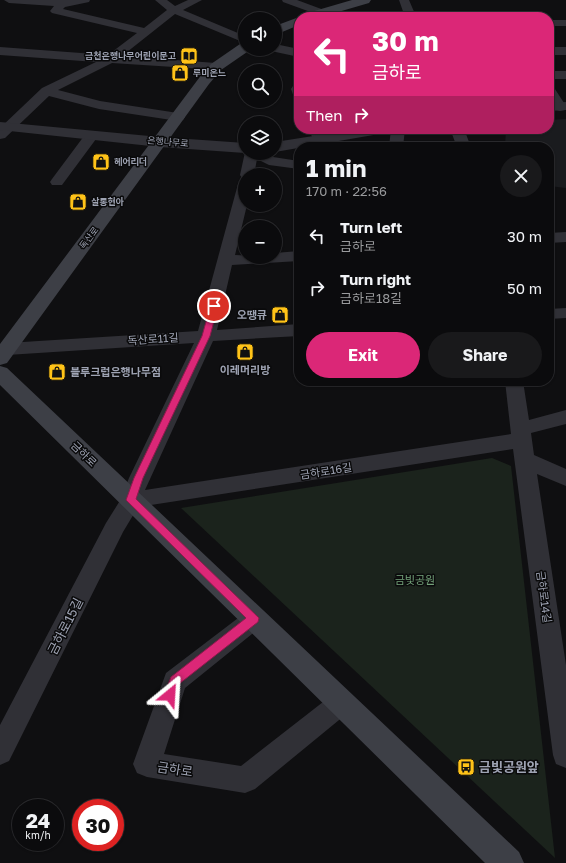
<!DOCTYPE html>
<html lang="en">
<head>
<meta charset="utf-8">
<style>
	body { margin:0; font-family:"Golos Text","Noto Sans KR",sans-serif; background:#19191b; color:#f1f3f6; height:100vh; display:flex; flex-direction:column; font-size:15px; white-space:nowrap }
	* { box-sizing:border-box; margin:0 }
	p { font-size:13px; color:#9a9b9d }
	.icon { flex:none; width:22px; height:22px; fill:none; stroke:currentColor; stroke-width:2; stroke-linecap:round; stroke-linejoin:round }
	.map { position:relative; flex:1; overflow:hidden }
	.drawer { position:absolute; left:294px; top:142px; width:260px; height:244px; display:flex; flex-direction:column; background:#0b0b0d; border-radius:16px; box-shadow:0 1px 3px #0004,0 0 0 1px #2b2b2e }
	.drawer>* { flex:none }
	.banner { position:absolute; left:294px; top:12px; width:260px; height:122px; border-radius:16px; box-shadow:0 1px 3px #0004,0 0 0 1px #2b2b2e; background:#db2777; color:#fff; overflow:hidden }
	.tools { position:absolute; left:238px; top:12px; display:grid; gap:8px }
	.tools a { display:grid; place-items:center; width:44px; height:44px; border-radius:50%; background:#0b0b0d; box-shadow:0 1px 3px #0004,0 0 0 1px #2b2b2e; font-size:20px }
	.speed { position:absolute; left:12px; top:799px; display:flex; gap:8px; font-size:20px; font-weight:700; text-align:center }
	.speed>* { display:grid; place-content:center; width:52px; height:52px; border-radius:50%; background:#0b0b0d; box-shadow:0 1px 3px #0004,0 0 0 1px #2b2b2e; line-height:1 }
	.speed small { font-size:10px; font-weight:400 }
	.speed .limit { border:6px solid #d22; background:#fff; color:#111 }
	.pin { position:absolute; display:grid; place-items:center; width:34px; height:34px; color:#fff; margin:-17px; border:2px solid #fff; border-radius:50%; box-shadow:0 1px 4px #0007 }
	.me { position:absolute; width:44px; margin:-22px; rotate:27deg; stroke-linejoin:round; filter:drop-shadow(0 0 3px #0008) }
	.turn { display:flex; align-items:center; gap:14px; height:84px; padding:0 12px; font-size:18px }
	.turn .icon { width:52px; height:52px; stroke-width:2.5 }
	.turn b { display:block; font-size:28px; line-height:34px }
	.then { display:flex; align-items:center; height:38px; padding:0 12px; background:#0003; gap:8px; font-size:15px }
	.round { display:grid; place-items:center; flex:none; width:42px; height:42px; border-radius:21px; background:#19191b }
	.head { display:flex; align-items:center; justify-content:space-between; height:68px; padding:0 12px }
	h1 { font-size:24px; font-weight:700; line-height:30px }
	.action { display:flex; gap:8px; margin-top:auto; padding:8px 12px }
	.action a { flex:1; height:46px; border-radius:24px; background:#db2777; color:#fff; font-size:16px; font-weight:700; line-height:46px; text-align:center }
	.action a+a { background:#19191b; color:#f1f3f6 }
	ul { padding:0; list-style:none }
	li { display:flex; align-items:center; gap:12px; height:52px; padding:0 12px }
	li div { flex:1 }
	li b { display:block; font-size:15px }
	li em { font-style:normal }
	.map>svg:first-child { display:block }
	.built { fill:#1a1b1e }
	.green { fill:#1b231c }
	.lines { fill:none; stroke-linecap:round; stroke-linejoin:round }
	.minor { fill:#303036; fill-rule:evenodd }
	.tertiary { fill:#303036; fill-rule:evenodd }
	.secondary { fill:#3d3f46; fill-rule:evenodd }
	.route { fill:#db2777; stroke:#8e194d }
	.labels { text-anchor:middle; stroke-width:3; stroke-linejoin:round; paint-order:stroke }
	.far-poi-label { font-size:9px; font-weight:bold; fill:#9ea3b3; stroke:#0a0a0b; text-anchor:start }
	.far-street-label { font-size:9px; fill:#9ea3b3; stroke:#0a0a0b }
	.poi-label { font-size:11px; font-weight:bold; fill:#9ea3b3; stroke:#0a0a0b; text-anchor:end }
	.street-label { font-size:11px; fill:#9ea3b3; stroke:#0a0a0b }
	.park-label { font-size:11px; fill:#73a179; stroke:#0a0a0b }
	.near-street-label { font-size:13px; fill:#9ea3b3; stroke:#0a0a0b }
	.near-poi-label { font-size:13px; font-weight:bold; fill:#9ea3b3; stroke:#0a0a0b; text-anchor:start }
</style>
</head>
<body>
<div class="map">
<svg width="566" height="863" viewBox="0 0 566 863">
	<rect width="100%" height="100%" fill="#0f0f11"/>
	<path class="built" d="M566 119V188L549 186V147H505L506 129H549V120Z"/>
	<path class="green" d="M492 458 511 466 555 858 181 508Z"/>
	<g class="lines">
		<path class="minor" d="M4 0H90L89 2 65 7 63 9 144 28 167 10 155 0H167L175 6 188 0H202L183 10 245 36V43L175 14 122 56 216 63 220 64 222 67 220 70 112 63 58 90 100 101 178 113 183 114 185 117 183 120 178 121 99 109 49 96 5 138 0 139V128L42 88 96 62 0 55V47L108 55 137 33 52 13 50 11 54 6 9 3Z
			M282 0H297L324 10 326 12 324 14H316L283 2Z
			M399 0H409L415 14 502 12 508 15 506 17H405Z
			M549 20H566V26H549Z
			M275 44 299 49V57L271 51 270 49H275Z
			M549 47H566V55H549Z
			M549 71H566V79H549Z
			M299 82V98L294 97 291 89 295 83Z
			M549 85 553 86 566 106 565 110 560 111C548 108 549 95 549 85Z
			M308 129H322L328 141 326 144H316Z
			M391 129H405L403 147H389Z
			M450 129H464L471 147H457Z
			M92 131 97 132 99 135 62 185H52L50 182 52 179 87 132Z
			M245 152V153H267L273 157 299 161V169L269 165 257 159 254 175H245V179L242 178 240 175Z
			M245 180V205H247L235 255 275 257V253L299 251V261L232 265 217 330 299 324V336L213 341 145 490 511 434 505 381H523L529 420 566 410V424L531 433 534 455 566 469V486L537 474 566 665V768L556 764 553 755 513 449 138 507 123 532 9 761 0 765V725L106 523 121 499 129 478 194 343 7 355 1 353 0 346 7 343 198 331 238 184 240 181Z
			M566 232V242L549 243V233Z
			M566 308V318L549 319V309Z
			M254 609 262 612 266 619 262 626 185 688 164 754 241 766 332 695 341 691 350 695 354 703 350 711 255 789 245 793 147 777 137 773 133 764 166 673 246 612Z"/>
		<path class="tertiary" d="M566 102V110L549 111V103Z
			M0 122 160 137 245 143V153L160 147 0 130Z
			M358 129H392L390 132 385 133 275 152V142Z"/>
		<path class="secondary" d="M352 0H371L369 3 321 17H302L304 14Z
			M299 17V25L275 35V26Z
			M245 43V49L250 50 221 70 209 84 7 363 0 365V344L199 78 211 64 240 44Z
			M0 366 7 368 519 852 524 863H485L0 385Z"/>
	</g>
	<path class="route" d="M211 304 218 306 210 336 143 478 136 499 259 618 258 622 179 684 174 698 170 700 166 698 164 695 171 677 246 618 126 500 134 478 202 336Z"/>
	<defs>
		<symbol id="library-square" viewBox="-11 -11 22 22"><rect x="-9" y="-9" width="18" height="18" rx="4" fill="#ffc318" stroke="#0a0a0b"/><path d="M-6-4Q-3-5.5-.7-3.5V5Q-3 3-6 4ZM6-4Q3-5.5 .7-3.5V5Q3 3 6 4Z" fill="#111"/></symbol>
		<symbol id="shop-square" viewBox="-11 -11 22 22"><rect x="-9" y="-9" width="18" height="18" rx="4" fill="#ffc318" stroke="#0a0a0b"/><path d="M-5-2.5h2.3a2.7 3.5 0 0 1 5.4 0H5L5.5 6h-11ZM-1.5-2.5h3a1.5 2.3 0 0 0-3 0Z" fill="#111"/></symbol>
		<symbol id="bus-square" viewBox="-11 -11 22 22"><rect x="-9" y="-9" width="18" height="18" rx="4" fill="#ffc318" stroke="#0a0a0b"/><path d="M-5-6H5V4H4V6H2V4H-2V6H-4V4H-5ZM-3.5-4V0h7V-4ZM-3.5 1.2v1.5H-2V1.2ZM2 1.2v1.5H3.5V1.2Z" fill="#111"/></symbol>
	</defs>
	<g fill-rule="evenodd">
		<use href="#library-square" x="179" y="46" width="20" height="20"/>
		<use href="#shop-square" x="170" y="63" width="20" height="20"/>
		<use href="#shop-square" x="91" y="152" width="20" height="20"/>
		<use href="#shop-square" x="68" y="192" width="20" height="20"/>
		<use href="#shop-square" x="270" y="305" width="20" height="20"/>
		<use href="#shop-square" x="235" y="342" width="20" height="20"/>
		<use href="#shop-square" x="47" y="362" width="20" height="20"/>
		<use href="#bus-square" x="456" y="757" width="20" height="20"/>
	</g>
	<g class="labels">
		<g class="far-poi-label">
			<text x="176" y="59" text-anchor="end">금천은행나무어린이문고</text>
			<text x="193" y="76">루미온느</text>
			<text x="114" y="165">헤어리더</text>
			<text x="91" y="205">살롱현아</text>
		</g>
		<g class="far-street-label">
			<text transform="translate(168 142) rotate(5)" y="3">은행나무로</text>
			<text transform="translate(89 238) rotate(-53)" y="3">독산로</text>
		</g>
		<g class="poi-label">
			<text x="267" y="319">오땡큐</text>
			<text x="245" y="374" text-anchor="middle">이레머리방</text>
			<text x="70" y="376" text-anchor="start">블루크럽은행나무점</text>
		</g>
		<g class="street-label">
			<text transform="translate(153 339) rotate(-4)" y="4">독산로11길</text>
			<text transform="translate(84 454) rotate(44)" y="4">금하로</text>
			<text transform="translate(326 471) rotate(-9)" y="4">금하로16길</text>
			<text transform="translate(544 597) rotate(82)" y="4">금하로14길</text>
		</g>
		<g class="park-label">
			<text x="415" y="584">금빛공원</text>
		</g>
		<g class="near-street-label">
			<text transform="translate(65 626) rotate(-63)" y="5">금하로15길</text>
			<text transform="translate(175 769) rotate(9)" y="5">금하로</text>
		</g>
		<g class="near-poi-label">
			<text x="479" y="772">금빛공원앞</text>
		</g>
	</g>
</svg>
<div class="tools">
<a><svg class="icon" aria-label="sound" viewBox="0 0 24 24"><path d="M4 9h4l5-4v14l-5-4H4zM17 9q2 3 0 6"/></svg></a>
<a><svg class="icon" aria-label="search" viewBox="0 0 24 24"><circle cx="10" cy="10" r="6"/><path d="M15 15l6 6"/></svg></a>
<a><svg class="icon" aria-label="layers" viewBox="0 0 24 24"><path d="M12 4l9 5-9 5-9-5zM3 14l9 5 9-5"/></svg></a>
<a>+</a>
<a>−</a>
</div>
<div class="speed"><div>24<small>km/h</small></div><div class="limit">30</div></div>
<div class="pin" style="left:214px;top:306px;background:#d93025"><svg class="icon" aria-label="arrive" viewBox="0 0 24 24"><path d="M6 21V4h12l-3 4 3 4H6"/></svg></div>
<svg class="me" style="left:170px;top:695px" viewBox="-20 -20 40 40"><path d="M0-17L14 15 0 8-14 15z" fill="#db2777" stroke="#fff" stroke-width="4"/></svg>
<div class="banner">
<div class="turn"><svg class="icon" aria-label="left" viewBox="0 0 24 24"><path d="M17 20v-9H6M10 6l-5 5 5 5"/></svg><div><b>30 m</b>금하로</div></div>
<div class="then">Then<svg class="icon" aria-label="right" viewBox="0 0 24 24"><path d="M7 20v-9h11M14 6l5 5-5 5"/></svg></div>
</div>
<section class="drawer">
<div class="head"><div><h1>1 min</h1><p>170 m · 22:56</p></div><a class="round"><svg class="icon" aria-label="close" viewBox="0 0 24 24"><path d="M6 6l12 12M18 6L6 18"/></svg></a></div>
<ul>
<li><svg class="icon" aria-label="left" viewBox="0 0 24 24"><path d="M17 20v-9H6M10 6l-5 5 5 5"/></svg><div><b>Turn left</b><p>금하로</p></div><em>30 m</em></li>
<li><svg class="icon" aria-label="right" viewBox="0 0 24 24"><path d="M7 20v-9h11M14 6l5 5-5 5"/></svg><div><b>Turn right</b><p>금하로18길</p></div><em>50 m</em></li>
</ul>
<div class="action"><a>Exit</a><a>Share</a></div>
</section>
</div>
</body>
</html>
